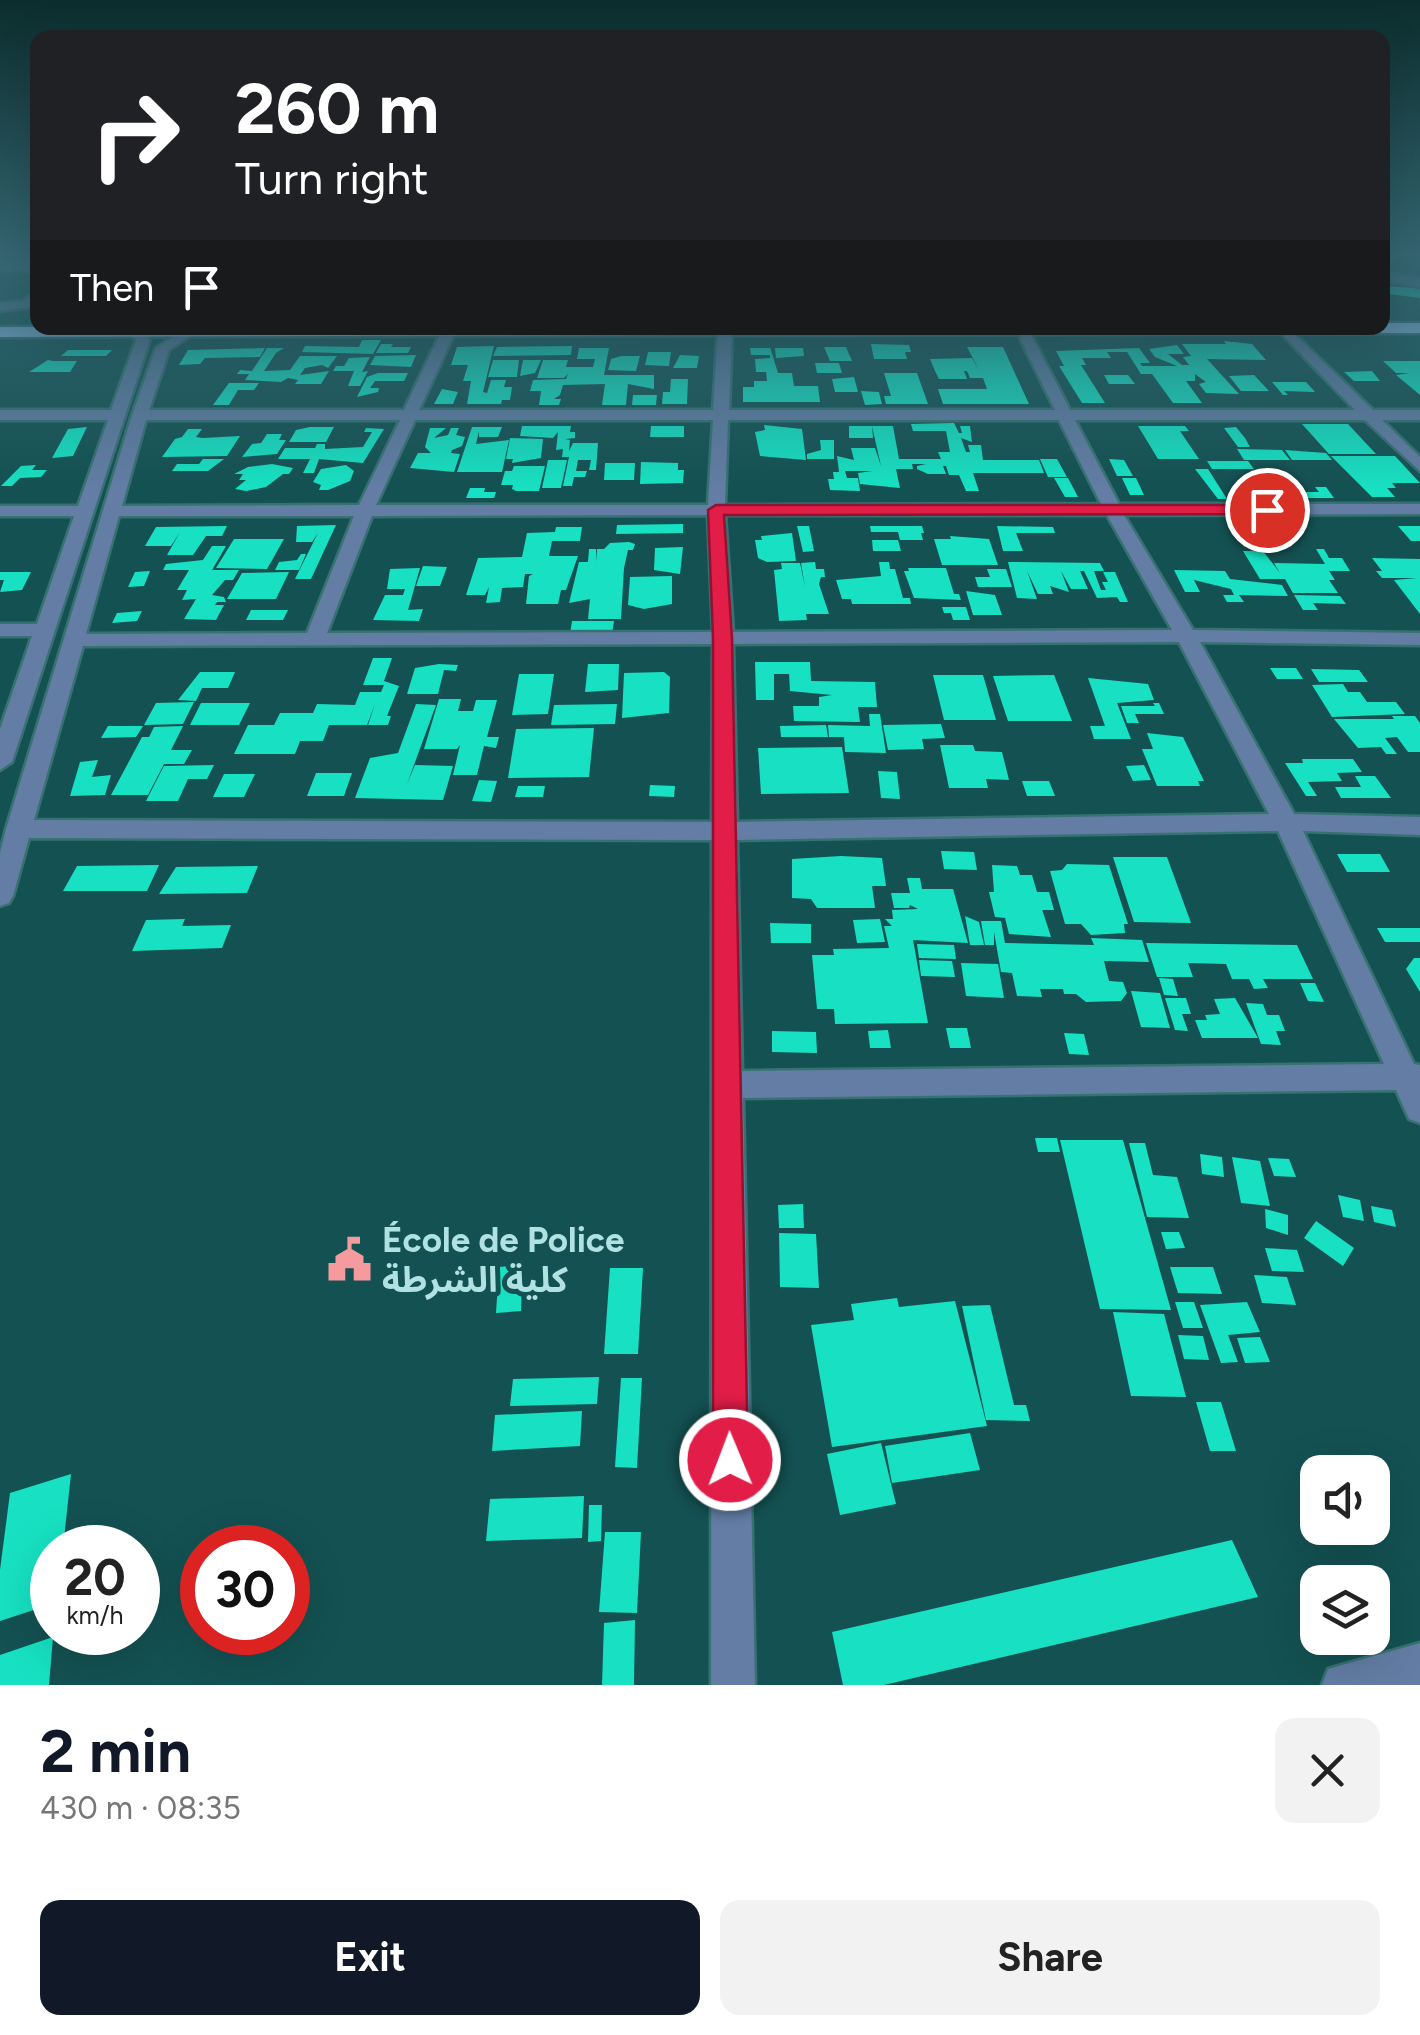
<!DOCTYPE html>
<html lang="en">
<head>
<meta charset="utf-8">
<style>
	body { margin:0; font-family:Figtree,"Noto Sans Arabic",sans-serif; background:#f2f2f2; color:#222; height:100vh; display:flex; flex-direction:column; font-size:38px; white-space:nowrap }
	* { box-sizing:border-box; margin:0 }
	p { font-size:32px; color:#767676 }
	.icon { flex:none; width:55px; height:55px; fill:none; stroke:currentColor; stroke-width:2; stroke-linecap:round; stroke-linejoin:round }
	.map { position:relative; height:1685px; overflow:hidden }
	.panel { display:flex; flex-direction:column; background:#fff; flex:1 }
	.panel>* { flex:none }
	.hud { position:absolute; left:30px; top:30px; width:1360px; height:305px; border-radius:20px; box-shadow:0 10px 40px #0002; background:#202124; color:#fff; overflow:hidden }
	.fabs { position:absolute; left:1300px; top:1455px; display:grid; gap:20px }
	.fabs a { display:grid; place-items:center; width:90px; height:90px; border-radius:20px; background:#fff; box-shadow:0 10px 40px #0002; font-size:50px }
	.speed { position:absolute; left:30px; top:1525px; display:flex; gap:20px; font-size:50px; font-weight:700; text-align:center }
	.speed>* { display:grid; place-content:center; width:130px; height:130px; border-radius:50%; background:#fff; box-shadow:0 10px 40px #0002; line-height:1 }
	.speed small { font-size:25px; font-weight:400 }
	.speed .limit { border:15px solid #d22; background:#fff; color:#111 }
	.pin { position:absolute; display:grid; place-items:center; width:85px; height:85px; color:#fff; margin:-42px; border:5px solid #fff; border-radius:50%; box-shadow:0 2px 10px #0007 }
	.me { position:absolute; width:110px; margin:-55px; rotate:359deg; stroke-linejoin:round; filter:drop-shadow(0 0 8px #0008) }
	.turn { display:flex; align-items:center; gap:35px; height:210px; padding:0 40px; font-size:45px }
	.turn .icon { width:130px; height:130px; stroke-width:2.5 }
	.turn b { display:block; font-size:70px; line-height:85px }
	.then { display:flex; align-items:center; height:95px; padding:0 40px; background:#0003; gap:20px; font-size:38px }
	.round { display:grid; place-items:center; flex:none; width:105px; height:105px; border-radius:20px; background:#f2f2f2 }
	.headline { display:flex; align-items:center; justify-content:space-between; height:170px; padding:0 40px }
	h1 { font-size:60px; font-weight:700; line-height:75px; color:#111827 }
	.primary-button { display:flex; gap:20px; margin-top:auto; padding:20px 40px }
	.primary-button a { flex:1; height:115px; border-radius:20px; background:#111827; color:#fff; font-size:40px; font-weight:700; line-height:115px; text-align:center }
	.primary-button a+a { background:#f2f2f2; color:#222 }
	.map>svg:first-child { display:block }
	.building { fill:#17e1c2 }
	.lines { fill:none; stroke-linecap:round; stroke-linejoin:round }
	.minor-casing { stroke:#377172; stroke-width:5 }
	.highway-casing { stroke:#377172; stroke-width:5 }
	.minor { fill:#637da4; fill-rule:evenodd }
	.highway { fill:#9ec5fc; fill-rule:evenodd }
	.route { fill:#e11d48; stroke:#92132f; stroke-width:2.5 }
	.labels { text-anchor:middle; stroke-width:10; stroke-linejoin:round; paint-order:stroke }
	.near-poi-label { font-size:35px; font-weight:bold; fill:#b1e2e2; stroke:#145152; text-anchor:start }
</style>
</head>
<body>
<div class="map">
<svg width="1420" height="1685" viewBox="0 0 1420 1685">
	<rect width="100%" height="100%" fill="#145152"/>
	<path class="building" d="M1382 286 1420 288V298L1382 293Z
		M362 340H381L373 354 302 352 305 346 359 347Z
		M1224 341 1252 344 1266 360 1207 359 1239 394 1206 393 1199 384 1206 382 1195 374V381H1186L1202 403H1173L1152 374H1141L1127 352H1107L1111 358H1082L1086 365H1081L1105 403H1082L1059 366H1064L1056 351 1139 348 1150 363H1140L1142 366H1177L1155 357 1149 349 1177 345 1184 354H1168L1182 365H1189L1183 357 1191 356 1182 344H1226Z
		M381 344H393L391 347H411L408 353H376Z
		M769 344 778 373H792L794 386H818L820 402H743V387H754V381H767L766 372H756L755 359 770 358V355H751L750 348H770Z
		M871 344 909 345 911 352H905L907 359H874Z
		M494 346 483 392 487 393 491 380H506L504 387H512L510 400H502L501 404H467L471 381H463L468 365H451L457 347Z
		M572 346 571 355 493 356 497 347Z
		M824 347H846L852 361H830Z
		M967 347H1003L1029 404H943L938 389H987L983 378H970L967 371H964L967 379H939L935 371 930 359 972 358 980 372Z
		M265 348 260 357 205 358 200 364 179 365 188 350Z
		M267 348H284L276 353 264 371 290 370 300 356H337L328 368 322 365 305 368 300 375 329 371 321 384H295L298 380 288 378 281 382 245 380 249 374H237L240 370 252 371Z
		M579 348H609L604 375H654V389L628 384 626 405H602L605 384 563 385 560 395 554 399H561L559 405H539L541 391H530L533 380 566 379 568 374 564 378H537L543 360H568L566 367H593L595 359H577Z
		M775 348H803L804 356 776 358Z
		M68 350H112L106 356H61Z
		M648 352H671L669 366 645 365Z
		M416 355 411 367 370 365 375 356Z
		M680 355 699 356 697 368H673Z
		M621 356H640L636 371 608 370 611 359Z
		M370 357 362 372 368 371 360 386H348L354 371H333L336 366H344L349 358Z
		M48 360 53 361H77L70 372H29Z
		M493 360H519L517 377H488Z
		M523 360H541L535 373 520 376Z
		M1383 361H1420V395L1396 375 1409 373H1396Z
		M815 363H839L842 373H817Z
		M1372 371 1380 381H1354L1344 372Z
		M378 373H408L404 381H375L370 388H379L378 392 357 397 367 377Z
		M884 373H917L928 404H886L884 396H891Z
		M1104 375H1128L1135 384H1109Z
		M1254 375 1269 391H1241L1229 376Z
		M854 377 858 392H835L832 379Z
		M671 379H688L687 404H662L663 392H670Z
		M1272 382H1306L1315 392 1284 391 1288 395H1283Z
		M229 383H259L254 390H238L229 405H213Z
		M442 389 458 392 453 404H434Z
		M861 391 879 392 882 404 865 405Z
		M633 395H657L656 405H632Z
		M954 423 959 433H962L960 426H970L972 442 961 438 966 452H970L968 445H981L983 460H1039L1044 473H973L979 491H966L959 475H949L946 466H943L946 474H928L917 469V466L926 464H912L913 469H896L900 488 860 484 858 473 872 471H845L847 478H858L860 491 830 490 828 479H834L833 472H839L837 456 854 460 851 448H875L881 466 872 426 873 438H849V426H893L899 459H941L938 452H950L946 431H913L911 424Z
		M1302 424H1348L1376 454H1329Z
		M764 425 802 429 806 460 760 456 755 432 765 430Z
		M522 426H571L570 432H575V438L565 439 570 440 569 451 573 443H598L596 470H589L591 460H578L576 471H587L585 477H574L572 486H563L569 457H562L563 449 556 450 558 432 553 438 520 436Z
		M651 426H684V437H650Z
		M1138 426H1185L1189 431H1180L1199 459H1158Z
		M87 427 73 456 52 458 68 429Z
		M310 427H334L326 442H289L296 430Z
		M472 427H502L498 437H479V431L476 444 509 440 502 472H457Z
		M1236 427 1245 438 1250 447H1238L1224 428Z
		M366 428 384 429 363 463 319 459 314 473H303L310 459H278L285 448H315L317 444H325V449L363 447 372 432H364Z
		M430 428H446L434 438 448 435 451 428H459L456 435 465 437 462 446 452 450 451 453 460 454 454 472 410 468 418 453H431L425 447Z
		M188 429H202L196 437 203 438 240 436 227 456 162 457 175 439 182 437Z
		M267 434H282L279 440H286L277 454 242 457 252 444 261 443Z
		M510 438 543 439 541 458 512 463 513 459H506Z
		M820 440H834V459H807V454L821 450Z
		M1237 449 1282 450 1290 460H1244Z
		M1285 450 1326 453 1332 460H1292Z
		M1331 456H1395L1420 483H1392L1396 488H1387L1395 497H1372Z
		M203 459H224L208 471H172L177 464H199Z
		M1040 459H1057L1067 477H1048Z
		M1109 459 1124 460 1133 476H1117Z
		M548 460H567L561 488H542Z
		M1207 461H1248L1254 469H1212Z
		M641 462 678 463V470H684L683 483 640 484Z
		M605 463H635L634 480H604Z
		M272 464 293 468 289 474H283L266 487 246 491 235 489 246 480H239L243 474H234L248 467Z
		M36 465 32 470H47L41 477 20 478 12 486H1L21 466Z
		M346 465 354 471 350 481 328 490H319L321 485 313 482 321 469Z
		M514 466H545L539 491H516L512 489 513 485H501L505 471H512Z
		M1195 469H1208L1227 499H1218Z
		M1054 478H1068L1078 497H1065Z
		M1122 478H1136L1144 495H1130Z
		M1315 487H1326L1334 498H1288L1284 492H1319Z
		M470 488H485L484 492H496L494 498H466Z
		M683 524V533L616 534 617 525Z
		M336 525 311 579H295L318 533 312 542H296L297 526Z
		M227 526 222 536H206L193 555H167L180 532 171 546H145L156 527Z
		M797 526H809L814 551 803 552Z
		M870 526H922L924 533H921L923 540H900L898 532H871Z
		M997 526 1053 527 1055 533H1016L1023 551H1003Z
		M1398 526H1420V541H1411Z
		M556 527H582L580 541H552L549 556H578L566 590H561L558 604H526L529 576 533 574H525L523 587 502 588 500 602 486 603 489 587 485 595H466L478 558 522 557 527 533 555 532Z
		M792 533 796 561 767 562 758 558 755 540H762L761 536Z
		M950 536 989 539 998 565H942L934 539H951Z
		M234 539H284L267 569 216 568Z
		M872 540H898L901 551H873Z
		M629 542 635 544 633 550H628L624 568 621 619H588L590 599 569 603 579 562H588L589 549H596V562L597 549H604L610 543Z
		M212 546H226L212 570H239L233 580H225L212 595 224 597 226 602H217L215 605H224L216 620 184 619 196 599 182 600 187 590H177L189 570H163L166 564 203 560Z
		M683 547 680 574 654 570 655 548Z
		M1316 549H1324L1329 558H1342L1350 571H1329L1335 580H1329L1338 593H1293L1285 579H1260L1243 551H1263L1280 573 1274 563 1325 564Z
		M301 554H306L299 570H275L279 562 297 560Z
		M1372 558 1420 559V614L1394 580 1417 578H1382L1376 571H1382Z
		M815 562 816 569H824L825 577H821L819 584 829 614H806L807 620 779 621 774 570 782 569 781 563H800L805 587 801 563Z
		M879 562H889L890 569H895L903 598H910L911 604H852L851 599H842L836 580 881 576Z
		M1008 562 1100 563 1104 571H1094L1101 590H1106L1102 582H1108L1103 572H1115L1128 602H1120L1117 597 1097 598 1084 571H1080L1088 589H1071L1061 571 1069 592 1050 586 1053 594H1038L1027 571 1037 599 1017 598Z
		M423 566 447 567 440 586H416Z
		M420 568 408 610 423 609 419 621 373 620 385 595H403L405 589H387L390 569Z
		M908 568H946L954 594H959L961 600 914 598 904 571H909Z
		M987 569H1006L1012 587H978L975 577H990Z
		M1174 570 1225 571 1230 579 1282 585 1288 596 1239 595 1244 602H1227L1223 595H1234L1231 589 1194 580 1200 592H1185Z
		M150 571 144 586 128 587 135 572Z
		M0 572H31L22 590 0 592 4 580H0Z
		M289 572 276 599H227L242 573Z
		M672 576V604L644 609 628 605 630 577Z
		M966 591 995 595 1002 615H973Z
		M1294 595 1340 596 1346 604 1313 603 1318 610H1303Z
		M942 607H966L970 620H953L951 613H944Z
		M251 610H288L283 620H246Z
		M142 611 137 621 112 623 117 613Z
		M572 621H614L612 634H570Z
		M373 658H392L384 681 399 686 387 716H391L388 725H368L375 704 367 725H329L323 741H300L295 754H234L248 725H274L280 713H313L317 704 355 705 360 692H381L384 685H363Z
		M755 662H810L811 681 875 682 877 707H858L860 722 794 721 793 706H819V697L832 695 790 691 789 674H774V700H756Z
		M439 664 458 665 456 671 444 670 438 694H407L415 668Z
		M588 664H619L618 690 585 692Z
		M1270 668H1296L1303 679H1277Z
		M1311 669 1359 670 1368 682H1319Z
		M200 672H211L205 682 211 672H235L228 688H202L196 701 178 700Z
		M664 672 670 677 669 713 622 718 624 673Z
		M519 674H554L548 714 512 715Z
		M933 675H983L996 720H944Z
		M1054 675 1072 721H1008L993 676Z
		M1088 678 1148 684 1154 700 1117 703 1131 739H1094L1090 726H1105Z
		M1343 684 1348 692H1360L1367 702H1396L1405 714 1332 717 1312 685Z
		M439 699H461L458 711H473L476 700H497L487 737H499L496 748 484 746 477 775H453L460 745 457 749H424Z
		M194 702 183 724 144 725 156 703Z
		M201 703H250L239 725H190Z
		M1153 703H1159L1164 714H1135L1139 723H1127L1121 706H1155Z
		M416 704 436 705 407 784 415 765 453 766 443 800 355 798 370 758 398 753Z
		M617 704 615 724 551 725 554 705Z
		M869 714H880L886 753 845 752 844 737H829L828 725 870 726Z
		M1392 716H1415L1420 723V752H1408L1397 737 1385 738 1397 754H1386L1381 747 1358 748 1334 719H1394Z
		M941 724 945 738 922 739 924 749 888 750 883 725Z
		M826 725 828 737H781L780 726Z
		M108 726H143L136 737 101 738Z
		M183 726 171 750H192L184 764H164L148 795H111L142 737H149L154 727Z
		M594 728 589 777 508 778 516 729Z
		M1147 733 1183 737 1204 781H1198L1200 786H1157L1142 749H1153Z
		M940 745H973L975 751 1002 752 1009 780 986 779 988 788H949Z
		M842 747 849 793 761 794 758 748Z
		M1302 759H1353L1362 772 1337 773 1342 781 1308 782 1317 796H1306L1285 763H1303Z
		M98 760 92 777 111 775 105 795 70 796 80 762Z
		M214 765 207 779H188L178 801H146L164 766Z
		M1144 765 1151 780 1133 781 1126 766Z
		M878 771 897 772 900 799 881 798Z
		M316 773H352L344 796H307Z
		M224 774H255L244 797H213Z
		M1355 776H1375L1391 798H1341L1335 787H1361Z
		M479 780 497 781 491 802 472 801Z
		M1022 781H1049L1055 796H1027Z
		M650 785 675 786 674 797 649 796Z
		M518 786H545L543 797H515Z
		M941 851 974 852 977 870 944 869Z
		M1337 854H1380L1390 872H1347Z
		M841 856 882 858 886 886H872L875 908H817L811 899 792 898V859Z
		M1113 857H1167L1191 923 1134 922Z
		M1067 864 1109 865 1128 924H1124L1125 933 1091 935 1081 924H1065L1050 871 1062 870Z
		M159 865 147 891H63L77 866Z
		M992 865 1017 866 1020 875H1032L1037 892H1049L1054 910H1042L1039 900 1051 937 1009 934 1005 918 995 917 989 892H994Z
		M258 866 247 893 159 894 176 867Z
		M907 878H920L922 889H953L968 943 913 940 928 1023 835 1024 834 1009H817L812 955H834L833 949 889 948 884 926H892L885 919H893L892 910 918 909 910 905 909 908H894L891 893H910Z
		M965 916 979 922 984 945H970Z
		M185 919 182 926 231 925 222 948 132 951 146 920Z
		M880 919 885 942 857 943 853 920Z
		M981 921H1001L1005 943 1094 945 1091 938 1142 940 1149 962 1104 961 1109 981 1123 982 1127 993 1121 1001 1086 1002 1076 994H1064L1063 989H1040L1042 997 1017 996 1012 973 1001 972 994 932V945H985Z
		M770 923 811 924V943H771Z
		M1377 928H1420V942H1385Z
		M1146 943 1297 945 1313 979H1263L1268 988 1254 989 1249 979H1232L1226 964 1188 963 1193 977H1157Z
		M917 944 954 945 956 959 919 958Z
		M1414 958H1420V992L1406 969Z
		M919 960 952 961 955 977 921 976Z
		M961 963 998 964 1004 998 966 996Z
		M1159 978 1173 979 1178 996 1164 995Z
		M1300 983H1315L1324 1002 1308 1001Z
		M1131 991 1160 993 1170 1028 1141 1027Z
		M1165 998H1186L1191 1014H1182L1188 1031 1175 1030Z
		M1235 998 1258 1038H1202L1195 1020H1207L1205 1015 1220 1014 1214 999Z
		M1246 1003 1263 1004 1267 1015H1279L1285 1031H1276L1281 1045 1261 1044Z
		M946 1028H967L971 1048H950Z
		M888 1030 891 1048H870L868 1031Z
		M772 1031 816 1032 817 1053 772 1052Z
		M1064 1033 1084 1034 1089 1055 1069 1054Z
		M1035 1138H1057L1060 1152H1038Z
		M1060 1140H1123L1171 1310 1100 1309Z
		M1129 1143H1145L1153 1175 1177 1177 1189 1218 1147 1217Z
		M1200 1154 1222 1157 1224 1177 1202 1174Z
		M1232 1157 1260 1161 1270 1206 1241 1203Z
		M1268 1158 1289 1159 1296 1177 1274 1176Z
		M1338 1195 1360 1200 1364 1221 1343 1217Z
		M803 1204 804 1228H779L778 1205Z
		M1371 1206 1392 1210 1396 1227 1374 1222Z
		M1265 1209 1288 1215V1235L1266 1228Z
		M1316 1221 1354 1248 1343 1266 1304 1238Z
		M1161 1232H1179L1185 1248 1166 1249Z
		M779 1233 816 1234 819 1288 780 1287Z
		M1265 1248 1297 1250 1304 1272 1272 1271Z
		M523 1265 521 1311 496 1313 499 1267Z
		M1170 1267H1213L1222 1294 1178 1293Z
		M610 1268H643L638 1354H604Z
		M1254 1275 1287 1277 1296 1305 1262 1303Z
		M897 1298 899 1307 955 1301 987 1426 832 1447 811 1325 854 1320 851 1304Z
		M1175 1302H1194L1203 1328H1183Z
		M1247 1302 1260 1332 1228 1335 1238 1362 1221 1363 1200 1305Z
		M990 1305 1014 1405H1026L1030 1421 986 1420 962 1306Z
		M1113 1312 1164 1314 1186 1397 1131 1396Z
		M1178 1335 1203 1336 1209 1360 1184 1359Z
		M1260 1337 1270 1362 1245 1363 1237 1338Z
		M599 1377 597 1404 510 1406 513 1379Z
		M621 1378H642L637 1468 615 1467Z
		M1196 1402H1221L1236 1451H1210Z
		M582 1411 580 1446 492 1451 495 1415Z
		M970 1433 980 1470 892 1483 885 1446Z
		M881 1443 896 1504 840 1515 827 1454Z
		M71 1474 63 1548H52V1604L0 1621V1570L10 1493Z
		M584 1496 582 1538 486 1541 490 1499Z
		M589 1505H602L601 1541 588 1542Z
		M605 1532H641L637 1613 599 1612Z
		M1232 1540 1258 1597 884 1685H843L832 1632Z
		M635 1620 634 1685H602L604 1623Z
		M53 1637 49 1685H0V1655Z"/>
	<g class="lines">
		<defs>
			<path id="minor" d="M1387 253H1400L1382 264Z
				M0 262 38 263V271L0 270Z
				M1382 271 1420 279V287L1382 279Z
				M38 289V301L32 307 0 311V303L23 301Z
				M128 328 150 339 12 762 0 770V729L32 636H0V624H37L74 516H0V506H78L108 420H0V410H111L136 340 123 331Z
				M186 328 198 331 169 350 149 410H404L441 332 448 328 455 332 419 410H713L718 331 723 328 732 331 729 410H1055L1015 328 1028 329 1070 410H1355L1276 328H1288L1373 410H1420V420H1382L1420 457V471L1365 420H1075L1119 504H1420V514L1124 515 1193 630 1420 633V645L1200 642 1294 814 1420 817V835L1303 831 1414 1064 1420 1065V1123L1409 1119 1396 1090 743 1098 755 1685H711L712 840 29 838 13 896 9 903 0 906V853L6 829 132 415 156 348ZM146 420H400L359 505 122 506ZM415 420H713L708 505H376ZM728 420H1059L1101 504 725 505ZM708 515 713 632 327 633 372 516ZM725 515H1107L1172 630 733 632ZM119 516H354L307 633 86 634ZM1179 642 1269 814 737 822 733 644ZM713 644 712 822 34 820 83 646ZM1278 831 1384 1064 742 1071 737 840Z
				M1420 1643V1685H1322L1328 1669Z"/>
			<path id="highway" d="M1382 323H1420V333L0 337V327L1382 328Z"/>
		</defs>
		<use href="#minor" class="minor-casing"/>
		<use href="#highway" class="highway-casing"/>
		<use href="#minor" class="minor"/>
		<use href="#highway" class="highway"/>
	</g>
	<linearGradient id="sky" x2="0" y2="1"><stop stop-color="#0b2d2d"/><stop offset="0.52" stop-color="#346571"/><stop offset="1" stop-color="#346571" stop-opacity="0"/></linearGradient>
	<rect width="1420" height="489" fill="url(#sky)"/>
	<path class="route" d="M1267 505 1272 507V514L724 515 732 638 748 1460 743 1473 730 1478 718 1473 713 1460V638L708 510 716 505Z"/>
	<defs>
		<symbol id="civic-bare" viewBox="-9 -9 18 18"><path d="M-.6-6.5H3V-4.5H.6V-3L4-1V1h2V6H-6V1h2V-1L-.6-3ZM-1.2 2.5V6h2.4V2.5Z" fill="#f59b9e" stroke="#145152" stroke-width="2.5" paint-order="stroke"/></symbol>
	</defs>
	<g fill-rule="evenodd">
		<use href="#civic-bare" x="318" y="1228" width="63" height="63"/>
	</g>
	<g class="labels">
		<g class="near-poi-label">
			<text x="382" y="1252">École de Police<tspan x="382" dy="40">كلية الشرطة</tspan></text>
		</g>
	</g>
</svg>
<div class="fabs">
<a><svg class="icon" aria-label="sound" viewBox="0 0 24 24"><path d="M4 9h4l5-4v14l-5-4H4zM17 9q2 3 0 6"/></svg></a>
<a><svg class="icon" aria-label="layers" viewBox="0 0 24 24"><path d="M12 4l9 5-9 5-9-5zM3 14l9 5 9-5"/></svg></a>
</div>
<div class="speed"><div>20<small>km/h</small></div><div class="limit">30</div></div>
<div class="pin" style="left:1267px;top:510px;background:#d93025"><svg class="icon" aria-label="arrive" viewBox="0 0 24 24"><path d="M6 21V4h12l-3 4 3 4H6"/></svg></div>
<svg class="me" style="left:730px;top:1460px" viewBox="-20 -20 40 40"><circle r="17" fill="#e11d48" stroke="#fff" stroke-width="3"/><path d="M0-11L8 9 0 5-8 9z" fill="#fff"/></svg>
<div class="hud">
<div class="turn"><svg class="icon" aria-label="right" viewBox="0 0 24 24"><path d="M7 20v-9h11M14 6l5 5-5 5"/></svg><div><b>260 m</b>Turn right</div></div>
<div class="then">Then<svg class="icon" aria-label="arrive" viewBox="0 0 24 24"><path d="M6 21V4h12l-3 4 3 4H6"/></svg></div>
</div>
</div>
<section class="panel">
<div class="headline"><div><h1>2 min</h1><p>430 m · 08:35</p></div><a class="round"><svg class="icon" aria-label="close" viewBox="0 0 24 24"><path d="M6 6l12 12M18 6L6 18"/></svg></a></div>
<div class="primary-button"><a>Exit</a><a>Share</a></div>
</section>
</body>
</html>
